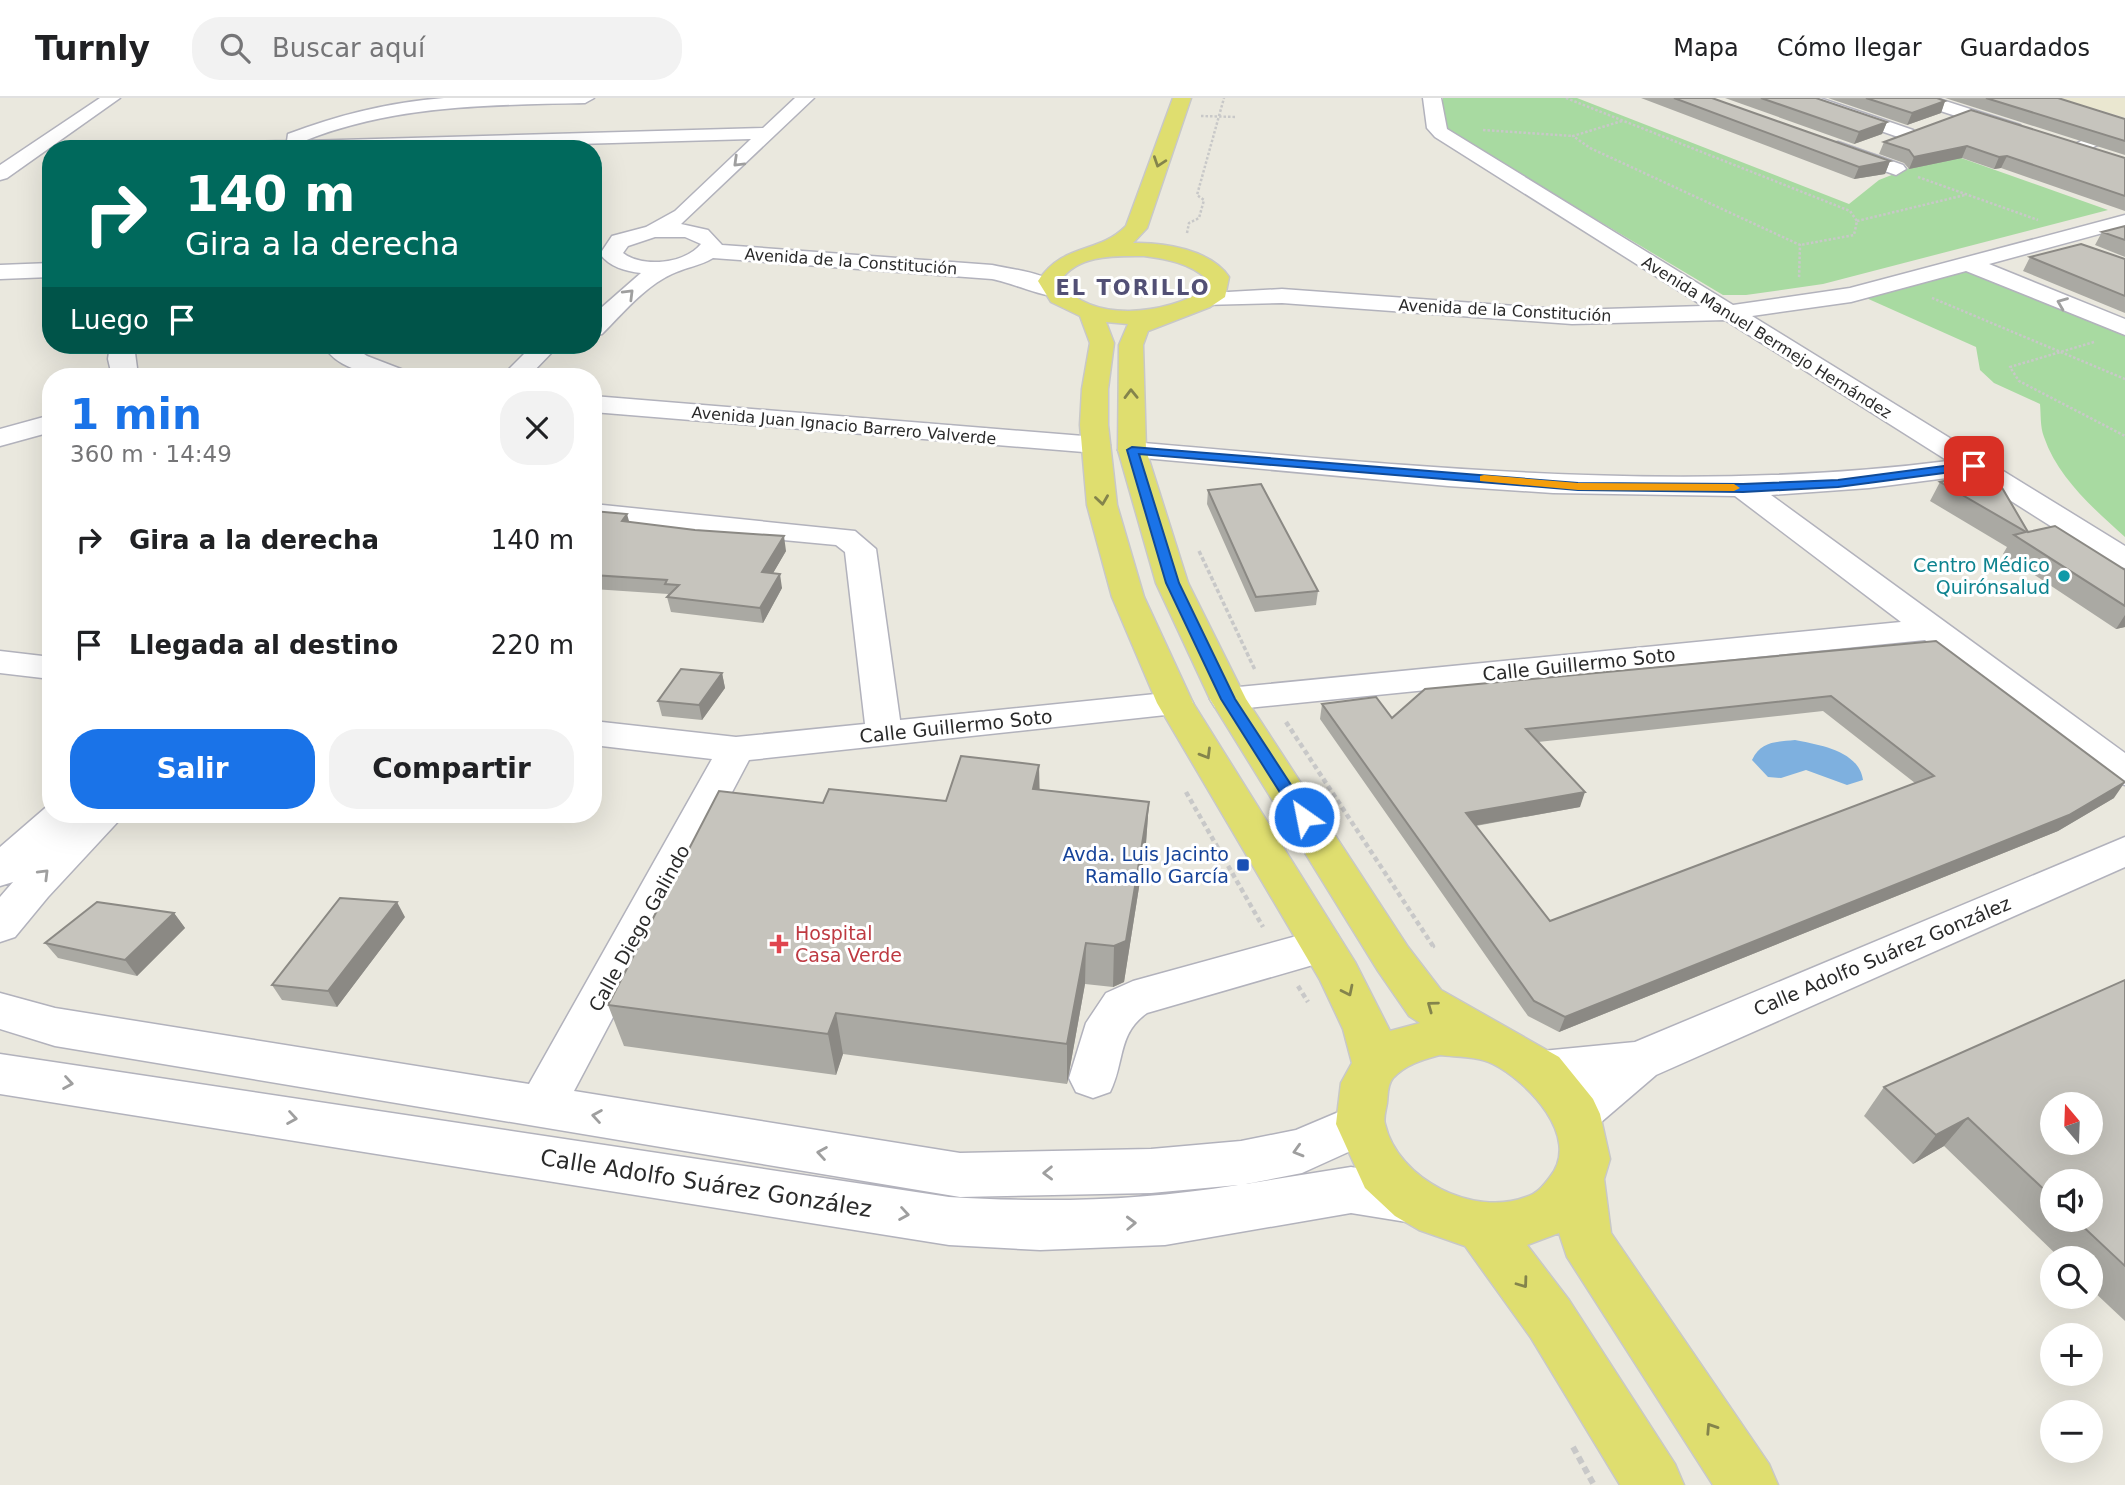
<!DOCTYPE html>
<html lang="es">
<head>
<meta charset="utf-8">
<style>
	body { margin:0; font-family:"DejaVu Sans",sans-serif; background:#f2f2f2; color:#202124; height:100vh; display:flex; flex-direction:column; font-size:26px; white-space:nowrap }
	* { box-sizing:border-box; margin:0 }
	p { font-size:23px; color:#757577 }
	.icon { flex:none; width:38px; height:38px; fill:none; stroke:currentColor; stroke-width:2; stroke-linecap:round; stroke-linejoin:round }
	.map { position:relative; flex:1; overflow:hidden }
	.sheet { position:absolute; left:42px; top:270px; width:560px; height:455px; display:flex; flex-direction:column; background:#fff; border-radius:28px; box-shadow:0 7px 28px #0002 }
	.sheet>* { flex:none }
	.guide { position:absolute; left:42px; top:42px; width:560px; height:214px; border-radius:28px; box-shadow:0 7px 28px #0002; background:#00695c; color:#fff; overflow:hidden }
	.needle { width:46px; rotate:341deg }
	.controls { position:absolute; left:2040px; top:994px; display:grid; gap:14px }
	.controls a { display:grid; place-items:center; width:63px; height:63px; border-radius:50%; background:#fff; box-shadow:0 7px 28px #0002; font-size:35px }
	.pin { position:absolute; display:grid; place-items:center; width:60px; height:60px; color:#fff; margin:-30px; border-radius:14px; box-shadow:0 4px 10px #0006 }
	.me { position:absolute; width:77px; margin:-38px; rotate:327deg; stroke-linejoin:round; filter:drop-shadow(0 0 5px #0008) }
	.turn { display:flex; align-items:center; gap:24px; height:147px; padding:0 28px; font-size:32px }
	.turn .icon { width:91px; height:91px; stroke-width:2.5 }
	.turn b { display:block; font-size:49px; line-height:60px }
	.then { display:flex; align-items:center; height:66px; padding:0 28px; background:#0003; gap:14px; font-size:26px }
	.round { display:grid; place-items:center; flex:none; width:74px; height:74px; border-radius:28px; background:#f2f2f2 }
	.summary { display:flex; align-items:center; justify-content:space-between; height:119px; padding:0 28px }
	h1 { font-size:42px; font-weight:600; line-height:52px; color:#1a73e8 }
	.primary-button { display:flex; gap:14px; margin-top:auto; padding:14px 28px }
	.primary-button a { flex:1; height:80px; border-radius:28px; background:#1a73e8; color:#fff; font-size:28px; font-weight:600; line-height:80px; text-align:center }
	.primary-button a+a { background:#f2f2f2; color:#202124 }
	ul { padding:0; list-style:none }
	li { display:flex; align-items:center; gap:21px; height:105px; padding:0 28px }
	li div { flex:1 }
	li b { display:block; font-size:26px }
	li em { font-style:normal }
	header { display:flex; align-items:center; gap:42px; box-sizing:border-box; height:98px; padding:0 35px; background:#fff; border-bottom:2px solid #e0e0e0 }
	header strong { font-size:33px }
	nav { display:flex; gap:38px; margin-inline-start:auto; font-size:24px }
	.search { width:490px; height:63px; background:#f2f2f2; display:flex; align-items:center; gap:18px; box-sizing:border-box; padding:0 24px; border-radius:28px; color:#757577; font-size:26px }
	.map>svg:first-child { display:block }
	.education { fill:#eae7d0 }
	.green { fill:#a8daa1 }
	.water { fill:#7eb0df }
	.lines { fill:none; stroke-linecap:round; stroke-linejoin:round }
	.minor-casing { stroke:#b2b2bc; stroke-width:3 }
	.major-casing { stroke:#c8c8c8; stroke-width:3 }
	.path-far3 { stroke:#c8c8c8; stroke-width:2.5; stroke-dasharray:2.5 2; stroke-linecap:butt }
	.path-far2 { stroke:#c8c8c8; stroke-width:3.5; stroke-dasharray:4.5 2.5; stroke-linecap:butt }
	.path-far1 { stroke:#c8c8c8; stroke-width:4.5; stroke-dasharray:5 3.5; stroke-linecap:butt }
	.path { stroke:#c8c8c8; stroke-width:6; stroke-dasharray:7 4.5; stroke-linecap:butt }
	.minor { fill:#fff; fill-rule:evenodd }
	.major { fill:#dfde6f; fill-rule:evenodd }
	.wall { fill:#aaa9a3; fill-rule:evenodd }
	.shaded-wall { fill:#8b8984 }
	.building { fill:#c6c4bd; stroke:#8b8984; stroke-width:2; fill-rule:evenodd }
	.oneway { stroke:#9f9f9f }
	.oneway2 { stroke:#84844c }
	.route { fill:#1a73e8; stroke:#114b97; stroke-width:2 }
	.slow { fill:#f59e0b }
	.culture-dot { fill:#0f9aa8; stroke:#fff; stroke-width:2.5 }
	.transit-dot { fill:#1a4fb4; stroke:#fff; stroke-width:2.5 }
	.health-dot { fill:#e0444e; stroke:#fff; stroke-width:2.5 }
	.labels { text-anchor:middle; stroke-width:6; stroke-linejoin:round; paint-order:stroke }
	.far-street-label { font-size:16px; fill:#2a2a2a; stroke:#fff }
	.culture-label { font-size:19px; fill:#0d838f; stroke:#fff; text-anchor:end }
	.street-label { font-size:19px; fill:#2a2a2a; stroke:#fff }
	.transit-label { font-size:19px; fill:#164399; stroke:#fff; text-anchor:end }
	.health-label { font-size:19px; fill:#be3a42; stroke:#fff; text-anchor:start }
	.far-district-label { font-size:21px; font-weight:bold; letter-spacing:2px; fill:#525075; stroke:#fff }
	.near-street-label { font-size:23px; fill:#2a2a2a; stroke:#fff }
</style>
</head>
<body>
<header>
<strong>Turnly</strong>
<div class="search"><svg class="icon" aria-label="search" viewBox="0 0 24 24"><circle cx="10" cy="10" r="6"/><path d="M15 15l6 6"/></svg>Buscar aquí</div>
<nav><a>Mapa</a><a>Cómo llegar</a><a>Guardados</a></nav>
</header>
<div class="map">
<svg width="2125" height="1387" viewBox="0 0 2125 1387">
	<rect width="100%" height="100%" fill="#eae8de"/>
	<path class="education" d="M2059 0H2125V18L2123 19Z"/>
	<path class="green" d="M1443 0H1577L1849 106 1879 82 1947 55 2108 112 1823 186 1746 197H1723L1451 35 1443 25Z
		M1970 171 2125 235V439C2094 411 2058 380 2044 339 2040 329 2041 316 2040 306L1994 285 1980 272 1976 249 1864 199Z"/>
	<path class="water" d="M1795 642C1820 647 1859 653 1863 682L1847 687 1806 672 1781 680 1768 679 1752 662C1761 643 1775 644 1795 642Z"/>
	<g class="lines">
		<defs>
			<path id="minor" d="M100 0H120L7 80 0 82V67Z
				M444 0H594L585 5C489 7 394 7 304 43L763 30 795 0H814L681 126 708 132 722 147 992 167C1013 172 1050 174 1064 193L1060 198C1047 201 1010 184 992 181L713 160C700 168 686 169 672 176 644 189 623 215 602 236L593 238V217L641 175C625 173 610 169 600 156L612 138 646 129 675 113 751 41 409 51H197L206 45 287 43 288 36C338 17 390 4 444 0ZM655 139H685L701 146C685 166 642 170 623 155L628 148Z
				M1423 0H1441L1447 31 1733 207 1850 190 2125 117V129L1989 166 2125 221V237L1966 173 1851 204 1752 218 2125 448V470L2114 468 1970 377 1869 390 1771 397 2125 655V687L2112 683 1925 542 1228 612 1215 609 1210 601 1215 593 1228 590 1901 524 1735 398 1553 395 1448 388 1122 358 1118 352 1122 346 1132 344C1404 367 1675 398 1948 363L1725 222 1572 226 1282 205 1202 207 1198 202 1202 197 1210 195 1282 191 1572 212 1703 208 1435 39 1427 30Z
				M1795 0H1820L1913 32 1916 36 1913 40H1901L1798 4Z
				M1910 0H1936L2020 27 2023 31 2014 36 2008 35 1913 4Z
				M2125 23V35L2082 54H2068L2066 50Z
				M1838 44 1903 67 1906 71 1896 77 1831 54 1829 50 1831 46Z
				M51 165V179L0 181V167Z
				M110 247H134L138 278H112L108 261Z
				M323 247H351L367 258 406 273 410 278C380 279 340 275 323 247Z
				M533 247H559L529 278H502Z
				M593 298 1096 339 1106 341 1110 347 1106 353 1096 355 593 314Z
				M51 317V334L0 348V331Z
				M593 406 855 433 876 451 900 622 1175 594 1188 597 1193 605 1188 613 1175 616 749 662 574 993 960 1055 1151 1051 1241 1043 1296 1032 1360 1005 1377 1011 1384 1026 1377 1041 1302 1075 1246 1086 1351 1069 1413 1079 1431 1086 1439 1102 1431 1118 1413 1125 1351 1115 1165 1147 1040 1152 949 1147 0 996V956L949 1099C1049 1105 1139 1103 1238 1087L1151 1095 960 1099 55 948 0 931V895L55 910 529 986 712 661 593 647V623L736 639 865 626 845 454 836 447 593 424Z
				M0 553 51 559V581L0 575Z
				M51 705V716H79L77 720 82 716H125L48 799 15 839 0 844V799L13 784 0 788V749Z
				M2125 739V769L1656 977 1593 1031 1576 1037 1559 1031 1552 1016 1559 1001 1573 989 1542 993 1525 987 1518 973 1525 959 1542 953 1635 944Z
				M1322 831 1337 836 1344 848 1337 860 1147 915C1117 936 1125 964 1110 994L1093 1000 1076 994 1069 980 1086 925 1106 895 1133 883Z"/>
			<path id="major" d="M1173 0H1191L1147 130 1133 145C1164 144 1211 152 1229 179L1225 199 1210 209 1148 233 1143 247 1146 352 1188 485 1246 601 1408 849 1441 892 1559 959 1593 1001 1600 1016 1610 1061 1604 1081 1611 1135 1769 1366 1778 1387H1713L1567 1159 1559 1135 1527 1147 1569 1202 1675 1366 1684 1387H1620L1531 1240 1465 1148 1419 1132 1395 1118 1365 1090 1336 1026 1341 985 1352 965 1343 931 1320 882 1157 605 1112 499 1087 407 1080 327 1082 291 1090 245 1080 218 1051 204 1038 183C1064 144 1097 157 1126 128ZM1144 158C1167 161 1189 165 1207 181L1206 191C1168 216 1089 227 1060 183 1078 156 1115 158 1144 158ZM1106 224 1128 226 1119 247 1118 352 1156 485 1210 601 1378 873 1409 918 1420 925 1390 933 1355 864 1193 605 1144 499 1117 407 1108 327V291L1114 245ZM1440 957C1456 959 1478 958 1493 966 1527 983 1582 1039 1550 1079 1544 1087 1537 1096 1526 1099 1474 1119 1398 1082 1385 1026 1383 1020 1386 1012 1387 1005 1388 997 1387 987 1393 980 1406 966 1422 962 1440 957Z"/>
		</defs>
		<use href="#minor" class="minor-casing"/>
		<use href="#major" class="major-casing"/>
		<path class="path-far3" d="M1566 0 1850 113 1857 123 1854 137 1800 147
			M1201 18 1237 19
			M1622 23 1573 38 1590 50 1800 147 1799 181
			M1483 32 1573 38
			M1918 79 2038 122
			M1857 123 1965 97
			M1187 135 1189 125 1199 120 1204 102 1197 97 1224 0
			M1932 200 2125 281
			M2094 244 2010 269 2019 283 2125 338"/>
		<path class="path-far2" d="M1199 453 1255 572"/>
		<path class="path-far1" d="M1286 624 1433 848 1430 849
			M1186 694 1263 829
			M1298 888 1308 904"/>
		<path class="path" d="M1573 1349 1594 1387"/>
		<use href="#minor" class="minor"/>
		<use href="#major" class="major"/>
	</g>
	<path class="wall" d="M1641 0H1712L1890 63 1885 76 1854 81Z
		M1725 0H1816L1887 24 1882 36 1854 46Z
		M1828 0H1937L1945 3 1941 15 1907 27Z
		M1945 0H2058L2125 21V57Z
		M1971 12 2125 60V113L2001 70 1994 71 1962 60 1909 71 1904 65 1879 56 1884 44Z
		M2125 128V159L2095 147 2102 134Z
		M2030 159 2125 161V215L2023 173Z
		M1940 384 2028 434 2125 472V529L2116 531 2003 456 2007 449 1930 403Z
		M1208 392 1318 493 1316 507 1255 514 1207 406Z
		M593 413 629 424 786 453 773 475 782 490 763 525 671 514 667 499 668 496 593 491Z
		M1936 543 2114 700 2058 733 1559 934 1528 918 1320 621 1322 606 1392 620ZM1823 613 1915 685 1550 823 1476 728 1580 709 1538 644Z
		M722 575 725 590 702 622 662 618 658 603Z
		M1040 692 1149 704 1146 745 1124 884 1113 889 1085 886 1067 986 843 956 836 977 624 948 608 907 823 705 946 703Z
		M174 815 185 830 137 878 58 860 45 845Z
		M405 819 337 909 282 902 272 887Z
		M2125 882V1223L2091 1191V1160H2060L1944 1048 1913 1066 1864 1018 1884 989ZM2053 1083 2091 1122H2053Z"/>
	<path class="shaded-wall" d="M1945 3 1941 15 1907 27 1912 15Z
		M1887 24 1882 36 1854 46 1859 34Z
		M1967 48 1962 60 1909 71 1914 59Z
		M2007 58 2001 70 1994 71 1999 59Z
		M1890 63 1885 76 1854 81 1859 69Z
		M627 416 631 430 622 423Z
		M784 438 786 453 765 489 762 474Z
		M780 476 782 490 763 525 760 510Z
		M2125 517V529L2116 531Z
		M593 539 596 550 593 555Z
		M722 575 725 590 702 622 699 607Z
		M1039 667 1040 708 1033 691Z
		M2125 684 2114 700 2058 733 1559 934 1565 919Z
		M1585 694 1580 709 1461 730 1466 715Z
		M1149 704 1146 745 1124 884 1113 889 1114 848Z
		M397 804 405 819 337 909 328 893Z
		M174 815 185 830 137 878 125 862Z
		M1086 845 1085 886 1067 986V946Z
		M836 915 843 956 836 977 828 936Z
		M1968 1020 1944 1048 1913 1066 1936 1037Z"/>
	<path class="building" d="M1674 0H1712L1890 63 1859 69Z
		M1761 0H1816L1887 24 1859 34Z
		M1866 0H1937L1945 3 1912 15Z
		M1986 0H2058L2125 21V43Z
		M1971 12 2125 60V98L2007 58 1999 59 1967 48 1914 59 1909 52 1884 44Z
		M2125 128V142L2102 134Z
		M2081 146 2125 161V198L2030 159Z
		M1979 375 2001 388 2028 434 2055 428 2125 472V508L2014 437 2026 434 1940 384Z
		M1261 386 1318 493 1256 499 1208 392Z
		M593 413 627 416 622 423 695 432 784 438 762 474 780 476 760 510 667 499 679 487 665 486 667 482 593 477Z
		M1936 543 2125 684 2069 717 1565 919 1534 903 1322 606 1376 599 1392 620 1425 591ZM1831 598 1934 678 1550 823 1466 715 1585 694 1526 631Z
		M681 571 722 575 699 607 658 603Z
		M961 658 1039 667 1033 691 1149 704 1126 843 1114 848 1086 845 1067 946 836 915 828 936 608 907 719 693 823 705 829 691 946 703Z
		M340 800 397 804 328 893 272 887Z
		M97 804 174 815 125 862 45 845Z
		M2125 882V1168L2076 1122H2091V1083H2053V1100L1968 1020 1936 1037 1884 989ZM2053 1006H2091V1045H2053Z"/>
	<defs><path id="oneway-chevron" d="M-2-3.5L2.5 0L-2 3.5" fill="none" stroke-width="1.6" stroke-linecap="round" stroke-linejoin="round" transform="scale(1.75)"/></defs>
	<g class="oneway">
		<use href="#oneway-chevron" transform="translate(738 64) rotate(136)"/>
		<use href="#oneway-chevron" transform="translate(629 196) rotate(-45)"/>
		<use href="#oneway-chevron" transform="translate(2062 205) rotate(-158)"/>
		<use href="#oneway-chevron" transform="translate(44 776) rotate(-45)"/>
		<use href="#oneway-chevron" transform="translate(68 985) rotate(9)"/>
		<use href="#oneway-chevron" transform="translate(597 1018) rotate(-171)"/>
		<use href="#oneway-chevron" transform="translate(292 1020) rotate(9)"/>
		<use href="#oneway-chevron" transform="translate(1298 1053) rotate(164)"/>
		<use href="#oneway-chevron" transform="translate(822 1055) rotate(-171)"/>
		<use href="#oneway-chevron" transform="translate(1048 1075) rotate(179)"/>
		<use href="#oneway-chevron" transform="translate(904 1116) rotate(9)"/>
		<use href="#oneway-chevron" transform="translate(1131 1125) rotate(-2)"/>
	</g>
	<g class="oneway2">
		<use href="#oneway-chevron" transform="translate(1159 64) rotate(109)"/>
		<use href="#oneway-chevron" transform="translate(1131 296) rotate(-91)"/>
		<use href="#oneway-chevron" transform="translate(1102 402) rotate(82)"/>
		<use href="#oneway-chevron" transform="translate(1206 656) rotate(59)"/>
		<use href="#oneway-chevron" transform="translate(1348 893) rotate(64)"/>
		<use href="#oneway-chevron" transform="translate(1432 908) rotate(-144)"/>
		<use href="#oneway-chevron" transform="translate(1523 1185) rotate(54)"/>
		<use href="#oneway-chevron" transform="translate(1711 1330) rotate(-123)"/>
	</g>
	<path class="route" d="M1132 349 1578 385 1743 386 1838 382 1974 364 1980 368 1974 371 1838 389 1743 394 1578 392 1139 356 1179 485 1235 601 1312 719 1304 725 1298 723 1221 601 1166 485 1127 352Z"/>
	<path class="slow" d="M1484 377 1578 385 1734 386 1740 390 1734 393 1578 392 1480 383V378Z"/>
	<circle class="culture-dot" cx="2064" cy="478" r="7"/>
	<rect class="transit-dot" x="1236" y="760" width="14" height="14" rx="3.5"/>
	<path class="health-dot" d="M775.5 835.5h7v7h7v7h-7v7h-7v-7h-7v-7h7z"/>
	<g class="labels">
		<g class="far-street-label">
			<text transform="translate(851 163) rotate(4)" y="6">Avenida de la Constitución</text>
			<text transform="translate(1505 212) rotate(3)" y="6">Avenida de la Constitución</text>
			<text transform="translate(1767 239) rotate(32)" y="6">Avenida Manuel Bermejo Hernández</text>
			<text transform="translate(844 327) rotate(5)" y="6">Avenida Juan Ignacio Barrero Valverde</text>
		</g>
		<g class="culture-label">
			<text x="2050" y="474">Centro Médico<tspan x="2050" dy="22">Quirónsalud</tspan></text>
		</g>
		<g class="street-label">
			<text transform="translate(1579 566) rotate(-6)" y="7">Calle Guillermo Soto</text>
			<text transform="translate(956 628) rotate(-6)" y="7">Calle Guillermo Soto</text>
			<text transform="translate(639 830) rotate(-61)" y="7">Calle Diego Galindo</text>
			<text transform="translate(1882 858) rotate(-23)" y="7">Calle Adolfo Suárez González</text>
		</g>
		<g class="transit-label">
			<text x="1229" y="763">Avda. Luis Jacinto<tspan x="1229" dy="22">Ramallo García</tspan></text>
		</g>
		<g class="health-label">
			<text x="795" y="842">Hospital<tspan x="795" dy="22">Casa Verde</tspan></text>
		</g>
		<g class="far-district-label">
			<text x="1133" y="197">EL TORILLO</text>
		</g>
		<g class="near-street-label">
			<text transform="translate(706 1085) rotate(9)" y="8">Calle Adolfo Suárez González</text>
		</g>
	</g>
</svg>
<div class="controls">
<a><svg class="needle" viewBox="-14 -14 28 28"><path d="M0-13l5 13h-10z" fill="#e53935"/><path d="M0 13l5-13h-10z" fill="#757577"/></svg></a>
<a><svg class="icon" aria-label="sound" viewBox="0 0 24 24"><path d="M4 9h4l5-4v14l-5-4H4zM17 9q2 3 0 6"/></svg></a>
<a><svg class="icon" aria-label="search" viewBox="0 0 24 24"><circle cx="10" cy="10" r="6"/><path d="M15 15l6 6"/></svg></a>
<a>+</a>
<a>−</a>
</div>
<div class="pin" style="left:1974px;top:368px;background:#d93025"><svg class="icon" aria-label="arrive" viewBox="0 0 24 24"><path d="M6 21V4h12l-3 4 3 4H6"/></svg></div>
<svg class="me" style="left:1304px;top:719px" viewBox="-20 -20 40 40"><circle r="17" fill="#1a73e8" stroke="#fff" stroke-width="3"/><path d="M0-11L8 9 0 5-8 9z" fill="#fff"/></svg>
<div class="guide">
<div class="turn"><svg class="icon" aria-label="right" viewBox="0 0 24 24"><path d="M7 20v-9h11M14 6l5 5-5 5"/></svg><div><b>140 m</b>Gira a la derecha</div></div>
<div class="then">Luego<svg class="icon" aria-label="arrive" viewBox="0 0 24 24"><path d="M6 21V4h12l-3 4 3 4H6"/></svg></div>
</div>
<section class="sheet">
<div class="summary"><div><h1>1 min</h1><p>360 m · 14:49</p></div><a class="round"><svg class="icon" aria-label="close" viewBox="0 0 24 24"><path d="M6 6l12 12M18 6L6 18"/></svg></a></div>
<ul>
<li><svg class="icon" aria-label="right" viewBox="0 0 24 24"><path d="M7 20v-9h11M14 6l5 5-5 5"/></svg><div><b>Gira a la derecha</b></div><em>140 m</em></li>
<li><svg class="icon" aria-label="arrive" viewBox="0 0 24 24"><path d="M6 21V4h12l-3 4 3 4H6"/></svg><div><b>Llegada al destino</b></div><em>220 m</em></li>
</ul>
<div class="primary-button"><a>Salir</a><a>Compartir</a></div>
</section>
</div>
</body>
</html>
